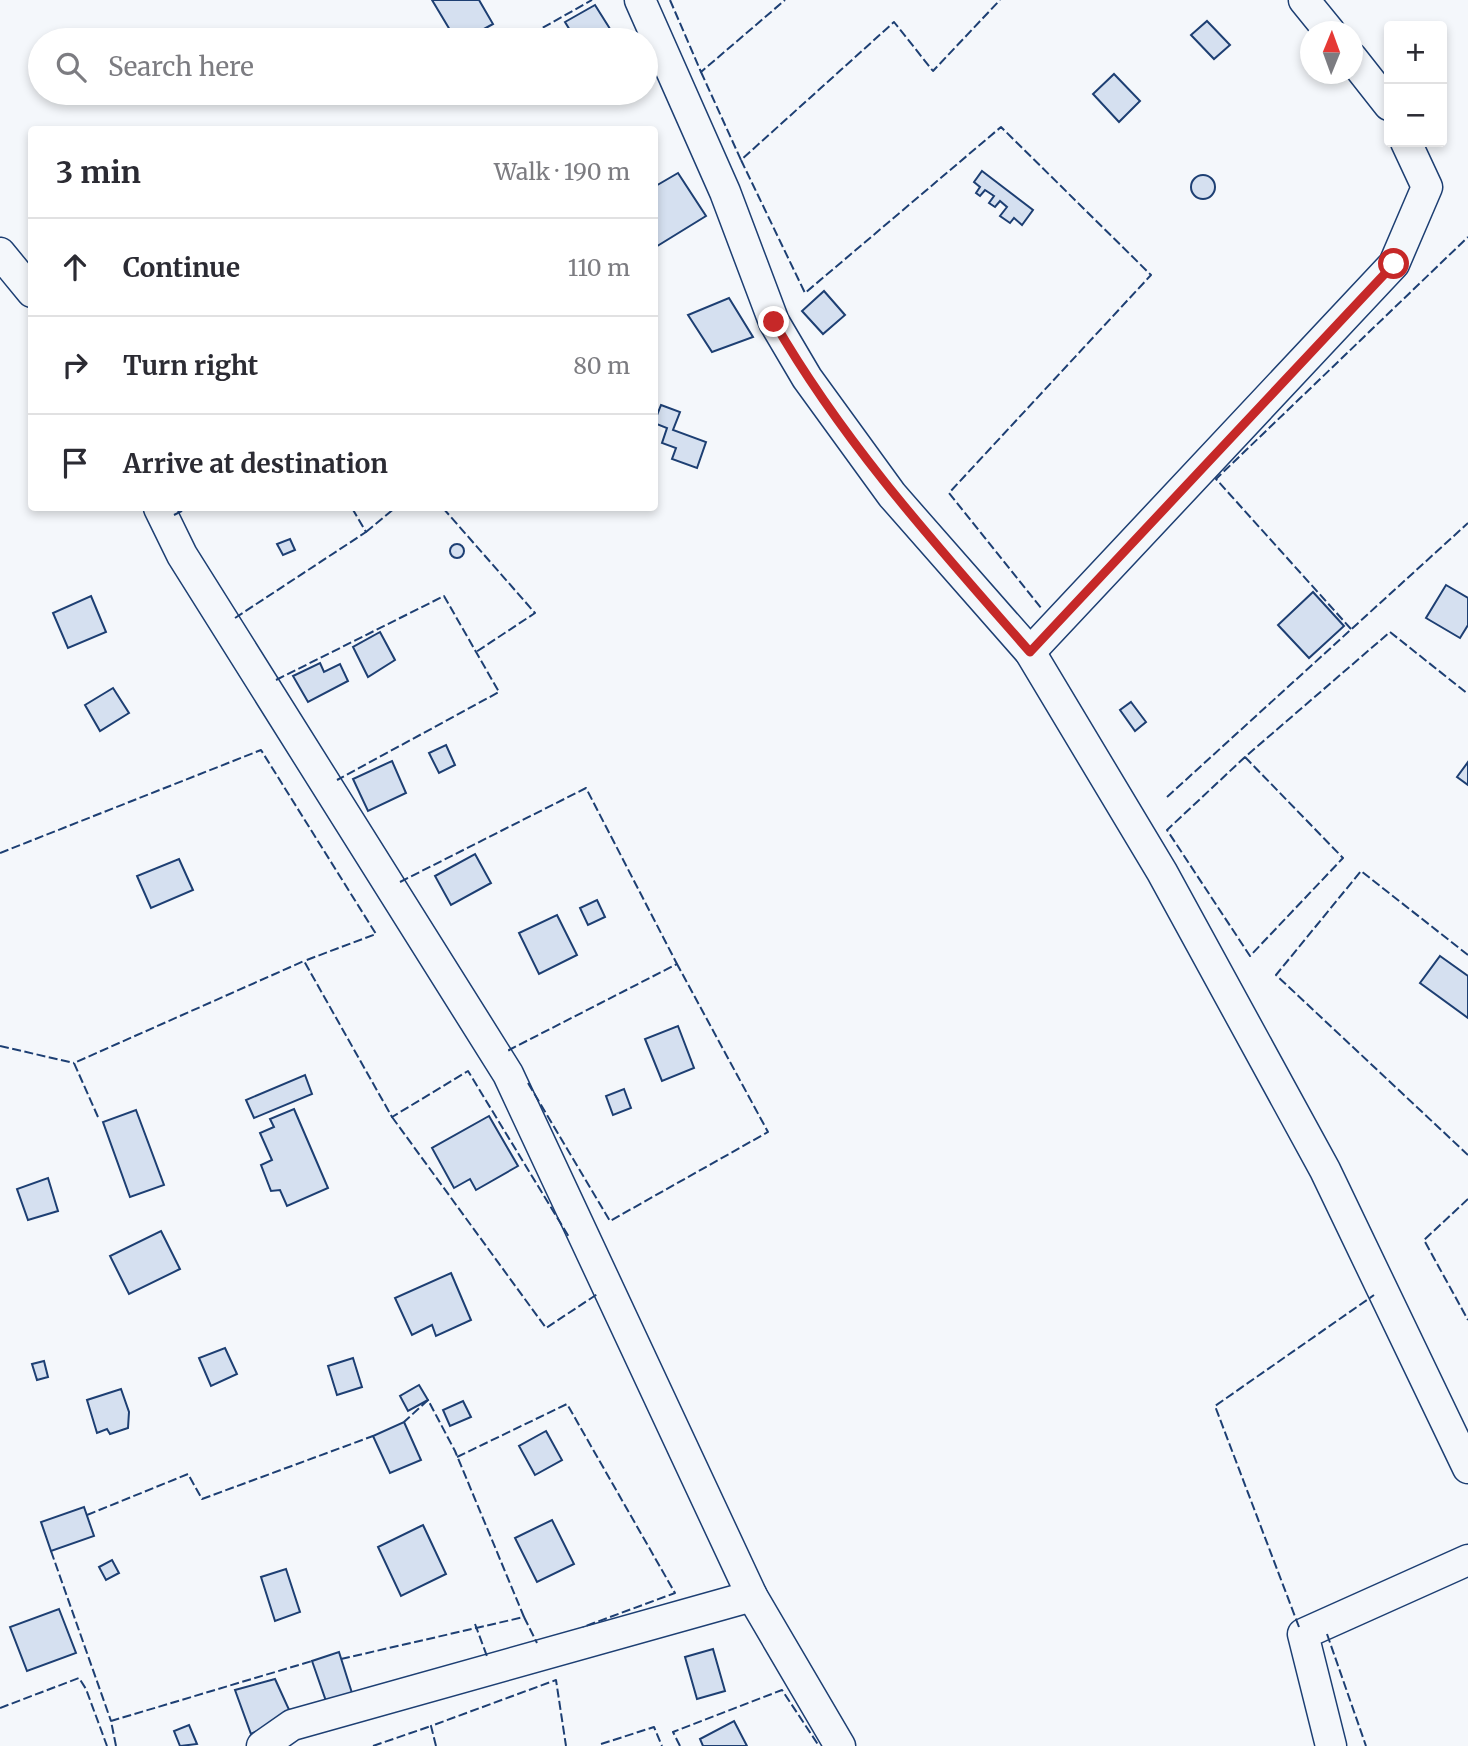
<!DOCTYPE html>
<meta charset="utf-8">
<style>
body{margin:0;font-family:Merriweather,serif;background:#f7f7f7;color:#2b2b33}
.controls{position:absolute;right:21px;top:21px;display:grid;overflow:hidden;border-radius:7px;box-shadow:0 4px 10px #0003}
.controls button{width:63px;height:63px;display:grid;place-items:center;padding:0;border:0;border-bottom:2px solid #e1e1e2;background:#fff;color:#2b2b33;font:35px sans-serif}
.compass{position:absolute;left:1300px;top:21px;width:63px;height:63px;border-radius:50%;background:#fff;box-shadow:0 4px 10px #0003;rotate:1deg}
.stop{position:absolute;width:21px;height:21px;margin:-16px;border:5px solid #c62828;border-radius:50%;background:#fff}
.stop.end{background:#c62828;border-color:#fff;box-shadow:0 2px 7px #0008}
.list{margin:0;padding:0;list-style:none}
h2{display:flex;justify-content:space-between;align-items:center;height:91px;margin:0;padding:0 28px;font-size:30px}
h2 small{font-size:23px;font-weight:400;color:#7c7c81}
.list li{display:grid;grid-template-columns:46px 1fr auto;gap:21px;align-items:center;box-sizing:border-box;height:98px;padding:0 28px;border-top:2px solid #e1e1e2}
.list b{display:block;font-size:26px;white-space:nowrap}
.list em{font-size:23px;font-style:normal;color:#7c7c81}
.icon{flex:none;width:38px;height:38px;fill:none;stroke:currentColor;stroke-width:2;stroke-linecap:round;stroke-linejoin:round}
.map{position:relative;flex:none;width:1468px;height:1746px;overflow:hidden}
.search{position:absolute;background:#fff;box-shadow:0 4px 10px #0003;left:28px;top:28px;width:630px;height:77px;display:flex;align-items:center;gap:18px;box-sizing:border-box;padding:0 24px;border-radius:38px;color:#7c7c81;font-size:26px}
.panel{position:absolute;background:#fff;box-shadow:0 4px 10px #0003;left:28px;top:126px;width:630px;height:385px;border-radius:7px}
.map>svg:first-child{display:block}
.building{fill:#d5e0f0;stroke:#1d3f73;stroke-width:2}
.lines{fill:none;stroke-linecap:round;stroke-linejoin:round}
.street-casing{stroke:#1d3f73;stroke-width:33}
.street{stroke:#f4f7fb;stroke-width:30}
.fence{stroke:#1d3f73;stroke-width:2;stroke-dasharray:9 3.5;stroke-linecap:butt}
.route{stroke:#c62828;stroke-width:9}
</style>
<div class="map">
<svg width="1468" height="1746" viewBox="0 0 1468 1746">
<rect width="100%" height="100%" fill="#f4f7fb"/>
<g class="building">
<polygon points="432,0 479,0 493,24 464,40 456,40"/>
<polygon points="595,5 617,40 576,40 565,22"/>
<polygon points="1207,21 1230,45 1214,59 1191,35"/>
<polygon points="1114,74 1140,101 1119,122 1093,94"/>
<polygon points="982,171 1033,210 1022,225 1014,218 1010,223 1000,216 1007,207 1000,201 995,207 989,203 994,196 985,190 980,196 976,193 980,187 974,182"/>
<polygon points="678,173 706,216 654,248 654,187"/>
<circle cx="1203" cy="187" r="12"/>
<polygon points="824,291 845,315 823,334 802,311"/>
<polygon points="729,298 753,337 712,352 688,315"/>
<polygon points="661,405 680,412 673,430 706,442 697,468 672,459 676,448 662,443 667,428 654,423"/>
<polygon points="290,539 295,550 283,555 277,544"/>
<circle cx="457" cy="551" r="7"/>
<polygon points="1446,585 1468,598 1468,625 1460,638 1426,618"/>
<polygon points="1313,592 1344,626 1309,658 1278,625"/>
<polygon points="91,596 106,632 68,648 53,613"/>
<polygon points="380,632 395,660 368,677 353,647"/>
<polygon points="320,663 324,672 340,664 348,681 308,702 293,676"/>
<polygon points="113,688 129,713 100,731 85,705"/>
<polygon points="1131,702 1146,722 1135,731 1120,710"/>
<polygon points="446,745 455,765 439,773 429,753"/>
<polygon points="392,761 406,793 368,811 353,779"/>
<polygon points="1468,762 1468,785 1457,777"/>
<polygon points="475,854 491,883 451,905 435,876"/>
<polygon points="179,859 193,890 151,908 137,876"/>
<polygon points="597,900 605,917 588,925 580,908"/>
<polygon points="557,915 577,955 539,974 519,933"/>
<polygon points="1440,956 1468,976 1468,1018 1420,983"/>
<polygon points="678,1026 694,1068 662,1081 645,1039"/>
<polygon points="305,1075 312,1094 254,1118 246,1100"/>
<polygon points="624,1089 631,1108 613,1115 606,1096"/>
<polygon points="294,1109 328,1188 287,1206 280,1190 271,1191 261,1165 272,1160 260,1133 274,1127 270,1119"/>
<polygon points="136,1110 164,1185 130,1197 103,1122"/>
<polygon points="489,1116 518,1166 476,1190 470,1179 454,1188 432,1148"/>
<polygon points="48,1178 58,1211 28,1220 17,1189"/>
<polygon points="161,1231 180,1269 129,1294 110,1256"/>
<polygon points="451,1273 471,1320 436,1336 432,1325 412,1335 395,1298"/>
<polygon points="225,1348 237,1374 211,1386 199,1358"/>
<polygon points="353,1358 362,1387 337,1395 328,1366"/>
<polygon points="44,1361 48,1377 37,1380 32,1364"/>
<polygon points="419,1385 428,1400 408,1411 400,1396"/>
<polygon points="121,1389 129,1412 128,1428 110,1434 107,1429 97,1433 87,1400"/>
<polygon points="463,1401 471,1417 450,1426 443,1410"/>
<polygon points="404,1422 421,1460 390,1473 373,1436"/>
<polygon points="546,1431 562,1460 535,1475 519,1446"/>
<polygon points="84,1507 94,1536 51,1551 41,1522"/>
<polygon points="552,1520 574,1564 537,1582 515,1538"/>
<polygon points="423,1525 446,1574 401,1596 378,1547"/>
<polygon points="112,1560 119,1573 106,1580 99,1567"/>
<polygon points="286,1569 300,1612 275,1621 261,1577"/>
<polygon points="59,1609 76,1653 27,1671 10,1627"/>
<polygon points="713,1649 725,1691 697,1699 685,1657"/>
<polygon points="339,1652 352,1693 326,1701 312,1661"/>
<polygon points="275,1679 291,1714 251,1734 235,1690"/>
<polygon points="734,1721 747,1746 703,1746 700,1739"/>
<polygon points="189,1725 197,1744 180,1746 174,1731"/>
</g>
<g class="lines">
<defs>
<g id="street">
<polyline points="640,0 725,192 774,322 807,378 892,495 1030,652 1162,872 1325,1170 1468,1468"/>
<polyline points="1304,0 1330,32"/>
<polyline points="1352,58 1389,105"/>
<polyline points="0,253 32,292"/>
<polyline points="159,508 182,555 508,1074 752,1596 840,1746"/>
<polyline points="1030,652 1394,264 1427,187 1406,142"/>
<polyline points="262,1746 292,1725 752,1596"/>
<polyline points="1331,1746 1303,1634 1468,1560"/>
</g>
</defs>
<use href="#street" class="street-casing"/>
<use href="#street" class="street"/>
<g class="fence">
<polyline points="670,0 701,72 785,0"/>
<polyline points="521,40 592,0"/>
<polyline points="701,72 741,160 894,22 933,71 1000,0"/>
<polyline points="741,160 805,293 1001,127 1151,275 949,493 1041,608"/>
<polyline points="443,508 535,613 476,652"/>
<polyline points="174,515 188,508"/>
<polyline points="366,532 395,508"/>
<polyline points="235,618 366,532 352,508"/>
<polyline points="1351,629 1216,479 1468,237"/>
<polyline points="276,680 444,596 499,692 337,780"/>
<polyline points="1245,757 1343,858 1250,956 1167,830 1245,757 1390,632 1468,694"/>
<polyline points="1167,797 1468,523"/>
<polyline points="0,853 261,750 376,934 304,961"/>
<polyline points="400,882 586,788 677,964 509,1050 510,1052"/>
<polyline points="1468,955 1361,871 1276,975 1468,1155"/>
<polyline points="0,1046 74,1063"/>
<polyline points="528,1083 610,1221 768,1132 677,964"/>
<polyline points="98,1117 74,1063 304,961 392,1117 468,1071 569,1237"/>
<polyline points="392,1117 546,1328 599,1293"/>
<polyline points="1468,1199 1424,1240 1468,1320"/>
<polyline points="457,1457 567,1404 675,1593 583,1627"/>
<polyline points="87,1515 188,1474 202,1499 373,1436"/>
<polyline points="51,1551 111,1721"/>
<polyline points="524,1617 537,1643"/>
<polyline points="475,1624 488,1659"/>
<polyline points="1299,1627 1215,1406 1374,1295"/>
<polyline points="1327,1634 1366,1746"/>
<polyline points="341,1659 524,1617 455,1451 428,1400 404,1422"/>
<polyline points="0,1708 79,1678 86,1689 107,1746"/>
<polyline points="601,1744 654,1727 662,1746"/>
<polyline points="116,1746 111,1721 312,1661"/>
<polyline points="373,1746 431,1726"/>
<polyline points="436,1746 431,1726 556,1680 566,1746"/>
<polyline points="680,1746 673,1732 782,1690 819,1746"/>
</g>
</g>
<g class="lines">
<path class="route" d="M774 322C845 445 937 546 1030 652L1394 264"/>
</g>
</svg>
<div class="controls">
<button>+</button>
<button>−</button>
</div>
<svg class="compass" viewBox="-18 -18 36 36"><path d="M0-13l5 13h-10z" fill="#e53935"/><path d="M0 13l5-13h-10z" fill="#7c7c81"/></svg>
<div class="stop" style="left:1394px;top:264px"></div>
<div class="stop end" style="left:774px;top:322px"></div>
<div class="search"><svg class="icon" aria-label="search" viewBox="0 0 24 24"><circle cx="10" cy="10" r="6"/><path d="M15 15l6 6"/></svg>Search here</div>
<section class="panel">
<h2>3 min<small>Walk · 190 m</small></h2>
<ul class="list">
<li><svg class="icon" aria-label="ahead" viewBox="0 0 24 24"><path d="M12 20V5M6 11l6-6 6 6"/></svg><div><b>Continue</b></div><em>110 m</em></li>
<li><svg class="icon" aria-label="right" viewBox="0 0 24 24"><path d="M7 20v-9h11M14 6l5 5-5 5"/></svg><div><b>Turn right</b></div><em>80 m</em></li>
<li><svg class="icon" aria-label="arrive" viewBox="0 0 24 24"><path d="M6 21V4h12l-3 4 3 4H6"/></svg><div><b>Arrive at destination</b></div></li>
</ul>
</section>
</div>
